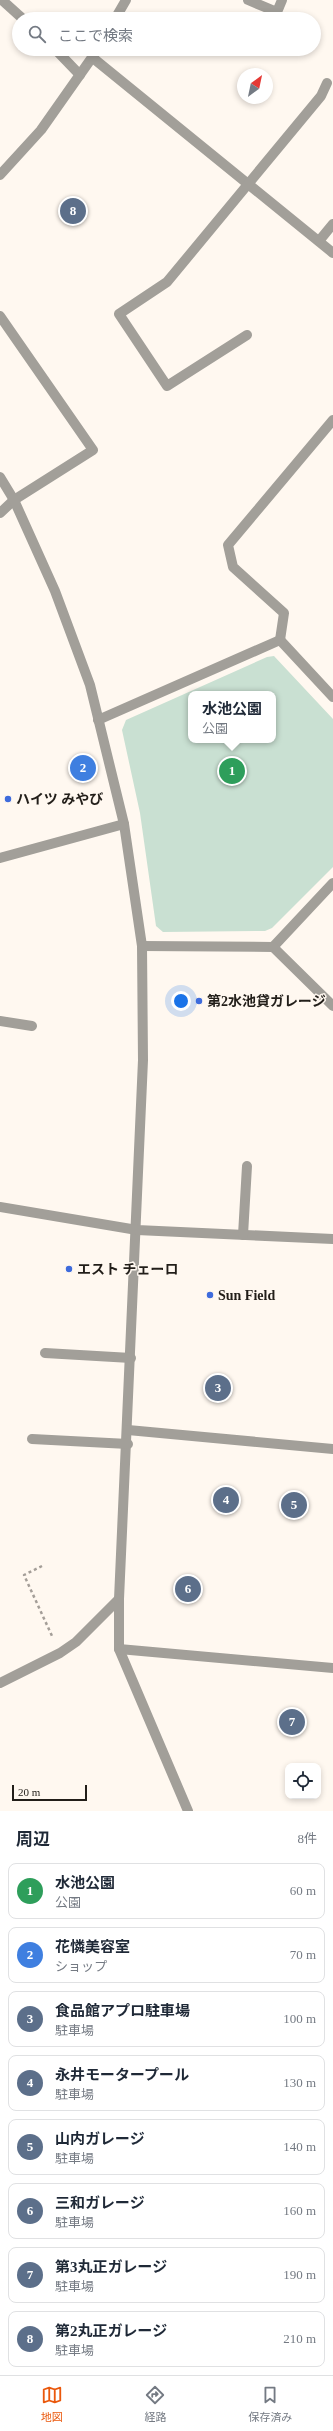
<!DOCTYPE html>
<html lang="ja">
<meta charset="utf-8">
<style>
body{margin:0;font-family:"Times New Roman","Noto Sans JP",serif;background:#f2f2f3;color:#1f2937}
.controls{position:absolute;right:12px;bottom:12px;display:grid;overflow:hidden;border-radius:8px;box-shadow:0 2px 6px #0003}
.controls button{width:36px;height:36px;display:grid;place-items:center;padding:0;border:0;border-bottom:1px solid #e0e1e3;background:#fff;color:#1f2937;font:20px sans-serif}
.compass{position:absolute;left:237px;top:68px;width:36px;height:36px;border-radius:50%;background:#fff;box-shadow:0 2px 6px #0003;rotate:33deg}
.scale{position:absolute;left:12px;bottom:10px;width:75px;box-sizing:border-box;padding-left:4px;border:2px solid #221e19;border-top:0;font-size:11px;line-height:14px;white-space:nowrap;color:#221e19;-webkit-text-stroke:3px #fff8f0;paint-order:stroke}
.you{position:absolute;left:181px;top:1001px;width:14px;height:14px;margin:-10px;border:3px solid #fff;border-radius:50%;background:#1a73e8;box-shadow:0 0 0 6px #1a73e833}
.badge{display:grid;place-items:center;width:26px;height:26px;border-radius:50%;background:#ea580c;color:#fff;font-size:13px;font-weight:700}
.pin{position:absolute;translate:-50% -50%;border:2px solid #fff;box-shadow:0 1px 4px #0006}
.popup{position:absolute;left:188px;top:691px;width:88px;height:52px;box-sizing:border-box;display:grid;place-content:center;border-radius:8px;background:#fff;filter:drop-shadow(0 1px 3px #0005);font-size:13px;white-space:nowrap;color:#747a83}
.popup b{font-size:15px;color:#1f2937}
.popup::after{content:'';position:absolute;left:50%;top:100%;margin-left:-8px;border:8px solid transparent;border-top-color:#fff}
.list{margin:0;padding:0;list-style:none}
h2{display:flex;justify-content:space-between;align-items:center;height:52px;margin:0;padding:0 16px;font-size:17px}
h2 small{font-size:13px;font-weight:400;color:#747a83}
.list li{display:grid;grid-template-columns:26px 1fr auto;gap:12px;align-items:center;box-sizing:border-box;height:56px;margin:0 8px 8px;padding:0 8px;border:1px solid #e0e1e3;border-radius:8px}
.list b{display:block;font-size:15px;white-space:nowrap}
.list p{margin:0;font-size:13px;white-space:nowrap;color:#747a83}
.list em{font-size:13px;font-style:normal;color:#747a83}
.icon{flex:none;width:22px;height:22px;fill:none;stroke:currentColor;stroke-width:2;stroke-linecap:round;stroke-linejoin:round}
.map{position:relative;flex:none;width:333px;height:1811px;overflow:hidden}
.search{position:absolute;background:#fff;box-shadow:0 2px 6px #0003;left:12px;right:12px;top:12px;height:44px;display:flex;align-items:center;gap:10px;box-sizing:border-box;padding:0 14px;border-radius:22px;color:#747a83;font-size:15px}
.sheet{height:564px;background:#fff}
nav{display:flex;justify-content:space-around;align-items:center;box-sizing:border-box;height:56px;border-top:1px solid #e0e1e3;background:#fff;font-size:11px;color:#747a83}
nav a{display:grid;justify-items:center;gap:2px}
nav .on{color:#ea580c}
.map>svg:first-child{display:block}
.green{fill:#c9e0d2;fill-rule:evenodd}
.lines{fill:none;stroke-linecap:round;stroke-linejoin:round}
.path{stroke:#a49e98;stroke-width:2.5;stroke-dasharray:3 3;stroke-linecap:butt}
.minor{stroke:#a29f99;stroke-width:10}
.poi-dot{fill:#3e6bdc;stroke:#fff8f0;stroke-width:1.5}
.labels{text-anchor:middle;dominant-baseline:central;stroke-width:3;stroke-linejoin:round;paint-order:stroke}
.poi-label{font-size:14px;font-weight:bold;fill:#221e19;stroke:#fff8f0;text-anchor:start}
</style>
<div class="map">
<svg width="333" height="1811" viewBox="0 0 333 1811">
<rect width="100%" height="100%" fill="#fff8f0"/>
<path class="green" d="M274 656 333 719V867L272 928 265 931 163 932 156 926 140 813 122 730 126 720 267 657ZM191 694H273V740H191Z"/>
<g class="lines">
<polyline class="path" points="42,1566 24,1575 52,1636"/>
<g class="minor">
<polyline points="2,0 23,19"/>
<polyline points="248,0 277,12 282,0"/>
<polyline points="115,19 126,0"/>
<polyline points="55,49 80,75"/>
<polyline points="93,58 333,253"/>
<polyline points="0,175 41,130 98,49"/>
<polyline points="319,241 333,224"/>
<polyline points="0,316 93,450 14,500 0,513"/>
<polyline points="247,335 167,386 119,314 167,282 321,96 327,83"/>
<polyline points="0,477 14,500 55,591 90,685 124,824 142,946 143,1060 119,1599 119,1649 188,1811"/>
<polyline points="280,640 284,613 233,567 228,545 333,420"/>
<polyline points="98,720 280,640 333,697"/>
<polyline points="0,858 124,824"/>
<polyline points="142,946 273,947 333,883"/>
<polyline points="273,947 333,1006"/>
<polyline points="0,1021 32,1026"/>
<polyline points="0,1207 137,1230 333,1239"/>
<polyline points="243,1235 247,1166"/>
<polyline points="45,1353 131,1358"/>
<polyline points="128,1430 333,1449"/>
<polyline points="32,1439 128,1444"/>
<polyline points="119,1649 333,1668"/>
<polyline points="0,1683 60,1653 76,1642 119,1599"/>
</g>
</g>
<g class="poi-dot">
<circle cx="8" cy="799" r="4"/>
<circle cx="199" cy="1001" r="4"/>
<circle cx="69" cy="1269" r="4"/>
<circle cx="210" cy="1295" r="4"/>
</g>
<g class="labels">
<g class="poi-label">
<text x="16" y="799">ハイツ みやび</text>
<text x="207" y="1001">第2水池貸ガレージ</text>
<text x="77" y="1269">エスト チェーロ</text>
<text x="218" y="1295">Sun Field</text>
</g>
</g>
</svg>
<div class="controls">
<button><svg class="icon" aria-label="locate" viewBox="0 0 24 24"><circle cx="12" cy="12" r="6"/><path d="M12 2v4M12 18v4M2 12h4M18 12h4"/></svg></button>
</div>
<svg class="compass" viewBox="-18 -18 36 36"><path d="M0-13l5 13h-10z" fill="#e53935"/><path d="M0 13l5-13h-10z" fill="#747a83"/></svg>
<div class="scale">20 m</div>
<div class="you"></div>
<div class="pin badge" style="left:232px;top:771px;background:#2e9e5b">1</div>
<div class="popup"><b>水池公園</b>公園</div>
<div class="pin badge" style="left:83px;top:768px;background:#3f7fe0">2</div>
<div class="pin badge" style="left:218px;top:1388px;background:#5c6f8a">3</div>
<div class="pin badge" style="left:226px;top:1500px;background:#5c6f8a">4</div>
<div class="pin badge" style="left:294px;top:1505px;background:#5c6f8a">5</div>
<div class="pin badge" style="left:188px;top:1589px;background:#5c6f8a">6</div>
<div class="pin badge" style="left:292px;top:1722px;background:#5c6f8a">7</div>
<div class="pin badge" style="left:73px;top:211px;background:#5c6f8a">8</div>
<div class="search"><svg class="icon" aria-label="search" viewBox="0 0 24 24"><circle cx="10" cy="10" r="6"/><path d="M15 15l6 6"/></svg>ここで検索</div>
</div>
<section class="sheet">
<h2>周辺<small>8件</small></h2>
<ul class="list">
<li><span class="badge" style="background:#2e9e5b">1</span><div><b>水池公園</b><p>公園</p></div><em>60 m</em></li>
<li><span class="badge" style="background:#3f7fe0">2</span><div><b>花憐美容室</b><p>ショップ</p></div><em>70 m</em></li>
<li><span class="badge" style="background:#5c6f8a">3</span><div><b>食品館アプロ駐車場</b><p>駐車場</p></div><em>100 m</em></li>
<li><span class="badge" style="background:#5c6f8a">4</span><div><b>永井モータープール</b><p>駐車場</p></div><em>130 m</em></li>
<li><span class="badge" style="background:#5c6f8a">5</span><div><b>山内ガレージ</b><p>駐車場</p></div><em>140 m</em></li>
<li><span class="badge" style="background:#5c6f8a">6</span><div><b>三和ガレージ</b><p>駐車場</p></div><em>160 m</em></li>
<li><span class="badge" style="background:#5c6f8a">7</span><div><b>第3丸正ガレージ</b><p>駐車場</p></div><em>190 m</em></li>
<li><span class="badge" style="background:#5c6f8a">8</span><div><b>第2丸正ガレージ</b><p>駐車場</p></div><em>210 m</em></li>
</ul>
</section>
<nav>
<a class="on"><svg class="icon" aria-label="map" viewBox="0 0 24 24"><path d="M3 6l6-2 6 2 6-2v14l-6 2-6-2-6 2zM9 4v14M15 6v14"/></svg>地図</a>
<a><svg class="icon" aria-label="directions" viewBox="0 0 24 24"><path d="M12 3l9 9-9 9-9-9zM9 14v-3h6M13 9l2 2-2 2"/></svg>経路</a>
<a><svg class="icon" aria-label="saved" viewBox="0 0 24 24"><path d="M7 4h10v16l-5-4-5 4z"/></svg>保存済み</a>
</nav>
